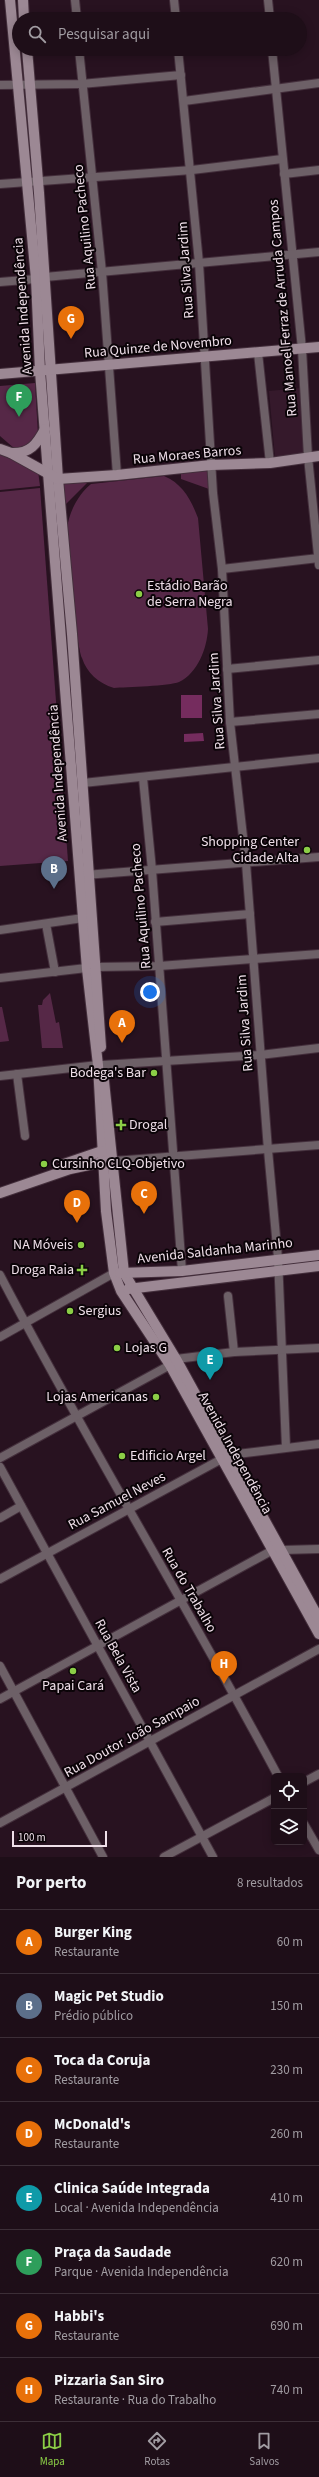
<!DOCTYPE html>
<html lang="pt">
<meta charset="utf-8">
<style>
body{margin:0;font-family:"Source Sans 3",sans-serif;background:#2b1c25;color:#f1f3f6}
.controls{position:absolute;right:12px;bottom:12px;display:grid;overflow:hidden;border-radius:6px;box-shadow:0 2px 10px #0003}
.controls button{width:36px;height:36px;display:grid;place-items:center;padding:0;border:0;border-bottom:1px solid #3c2e37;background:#1e0e18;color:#f1f3f6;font:20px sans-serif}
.scale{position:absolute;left:12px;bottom:10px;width:95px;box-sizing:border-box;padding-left:4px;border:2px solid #efdfe9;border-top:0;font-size:11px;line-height:14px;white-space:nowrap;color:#efdfe9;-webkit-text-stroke:3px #0b0408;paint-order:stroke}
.you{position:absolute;left:150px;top:992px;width:14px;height:14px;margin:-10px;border:3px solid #fff;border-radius:50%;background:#1a73e8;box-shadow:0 0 0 6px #1a73e833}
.badge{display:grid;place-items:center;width:26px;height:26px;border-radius:50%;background:#8bce46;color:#fff;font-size:13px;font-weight:700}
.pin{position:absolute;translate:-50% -33px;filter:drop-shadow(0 1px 2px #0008)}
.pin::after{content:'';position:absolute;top:21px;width:14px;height:12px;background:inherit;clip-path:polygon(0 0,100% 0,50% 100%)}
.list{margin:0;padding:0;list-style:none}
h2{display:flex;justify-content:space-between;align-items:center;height:52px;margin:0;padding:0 16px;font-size:17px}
h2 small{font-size:13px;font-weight:400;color:#a19ca2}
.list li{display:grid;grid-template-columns:26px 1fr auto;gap:12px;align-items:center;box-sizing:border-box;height:64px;padding:0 16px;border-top:1px solid #3c2e37}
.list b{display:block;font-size:15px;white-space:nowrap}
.list p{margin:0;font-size:13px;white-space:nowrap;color:#a19ca2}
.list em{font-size:13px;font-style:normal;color:#a19ca2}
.icon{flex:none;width:22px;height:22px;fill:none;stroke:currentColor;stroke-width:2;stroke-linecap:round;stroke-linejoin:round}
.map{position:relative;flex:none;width:319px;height:1857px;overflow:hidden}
.search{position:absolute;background:#1e0e18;box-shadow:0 2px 10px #0003;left:12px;right:12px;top:12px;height:44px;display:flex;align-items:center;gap:10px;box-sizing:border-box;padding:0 14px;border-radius:22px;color:#a19ca2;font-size:15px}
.sheet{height:564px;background:#1e0e18}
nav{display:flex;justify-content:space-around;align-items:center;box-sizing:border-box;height:56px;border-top:1px solid #3c2e37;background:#1e0e18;font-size:11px;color:#a19ca2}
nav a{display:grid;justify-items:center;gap:2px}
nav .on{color:#8bce46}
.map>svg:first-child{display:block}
.built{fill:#35192b}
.green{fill:#562847}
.water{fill:#752c5e}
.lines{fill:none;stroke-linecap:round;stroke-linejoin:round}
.minor-casing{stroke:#442f3c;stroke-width:10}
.secondary-casing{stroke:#442f3c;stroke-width:12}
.minor{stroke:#6d6067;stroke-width:8}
.secondary{stroke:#9c8894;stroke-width:10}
.poi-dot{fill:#8bce46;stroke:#0b0408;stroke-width:1.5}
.labels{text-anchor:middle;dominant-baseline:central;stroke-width:4;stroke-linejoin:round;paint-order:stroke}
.street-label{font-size:14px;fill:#efdfe9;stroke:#0b0408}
.poi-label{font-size:14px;fill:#efdfe9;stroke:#0b0408;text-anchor:start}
</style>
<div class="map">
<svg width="319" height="1857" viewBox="0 0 319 1857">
<rect width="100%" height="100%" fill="#281220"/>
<polygon class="built" points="301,388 304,454 275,457 269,391"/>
<g class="green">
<polygon points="35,383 38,434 25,447 15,449 0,436 0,386"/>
<polygon points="0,453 38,471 40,486 0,490"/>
<polygon points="207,469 209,489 181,479 181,471"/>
<path d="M164 476C183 484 191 500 198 518L208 629C207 648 198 673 179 682 170 686 126 687 114 688 98 683 87 673 82 658 76 643 65 538 68 523 71 508 80 493 91 484Z"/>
<polygon points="91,479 64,506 63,481"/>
<polygon points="40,488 68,861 0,866 0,492"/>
<polygon points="50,993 56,1023 59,1022 63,1048 42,1048 38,1005 42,1005 43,1000"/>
<polygon points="0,1007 2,1007 9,1041 0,1042"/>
</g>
<g class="water">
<rect x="181" y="695" width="21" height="23"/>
<polygon points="203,733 204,741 184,742 184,734"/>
</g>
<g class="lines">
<defs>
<g id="minor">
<polyline points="75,0 77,19"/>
<polyline points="174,0 176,19"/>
<polyline points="268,0 270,19"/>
<polyline points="79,49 102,272 117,475"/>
<polyline points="178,49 199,263 213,493 222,569 230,722 246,863 268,1150 278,1258 286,1447"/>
<polyline points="272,49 302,349 308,457 319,565"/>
<polyline points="0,85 81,84 181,75"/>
<polyline points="184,101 319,83"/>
<polyline points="284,174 319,170"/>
<polyline points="0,184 192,170 282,159"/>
<polyline points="45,277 319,252"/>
<polyline points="0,282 36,279"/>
<polyline points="258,353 270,463"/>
<polyline points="222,569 319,558"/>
<polyline points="227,669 319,660"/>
<polyline points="230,722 319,714"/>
<polyline points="143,778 152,870 182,1271"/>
<polyline points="83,783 319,758"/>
<polyline points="85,875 319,857"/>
<polyline points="155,922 250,914"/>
<polyline points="46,924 55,972"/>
<polyline points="0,930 83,918"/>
<polyline points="0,978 95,967 159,966 319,954"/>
<polyline points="102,1065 260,1055 319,1048"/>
<polyline points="17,1074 25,1136"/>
<polyline points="0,1076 98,1065"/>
<polyline points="114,1161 319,1145"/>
<path d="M0 1275C88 1444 188 1607 278 1776"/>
<polyline points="228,1296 234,1352"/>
<polyline points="0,1337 114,1273"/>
<polyline points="176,1359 234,1352 319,1348"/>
<polyline points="0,1458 170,1365"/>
<polyline points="0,1467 213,1857"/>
<polyline points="0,1518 21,1506"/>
<polyline points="282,1550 319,1549"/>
<polyline points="0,1579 229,1455 319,1444"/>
<polyline points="0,1666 103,1857"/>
<polyline points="0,1699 273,1550"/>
<polyline points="304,1782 319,1774"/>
<polyline points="0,1823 319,1649"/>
<polyline points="304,1824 319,1850"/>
<polyline points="164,1857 274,1798"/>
</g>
<g id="secondary">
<polyline points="10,0 36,279 40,371 87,969 98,1065 106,1211 114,1273 121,1291 170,1365 319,1634"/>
<polyline points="23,0 24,19"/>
<polyline points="27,49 39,193 58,479 72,634 101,1047"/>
<polyline points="0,374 319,347"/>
<polyline points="0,449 11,453 58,479 117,475 211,465 270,463 319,456"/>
<path d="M11 453C30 454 37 444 45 429"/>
<polyline points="104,1081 124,1273 176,1359 319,1619"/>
<polyline points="64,1164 102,1151"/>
<polyline points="0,1193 70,1169 108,1161"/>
<polyline points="120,1273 182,1271 319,1255"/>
<polyline points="128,1289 319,1266"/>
</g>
</defs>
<use href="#minor" class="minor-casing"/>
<use href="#secondary" class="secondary-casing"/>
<use href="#minor" class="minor"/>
<use href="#secondary" class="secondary"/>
</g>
<g class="poi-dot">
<circle cx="139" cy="594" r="4"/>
<circle cx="307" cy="850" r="4"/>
<circle cx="154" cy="1073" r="4"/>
<path d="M119 1119h4v4h4v4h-4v4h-4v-4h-4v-4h4z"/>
<circle cx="44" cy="1164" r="4"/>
<circle cx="81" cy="1245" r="4"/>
<path d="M80 1264h4v4h4v4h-4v4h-4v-4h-4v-4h4z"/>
<circle cx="70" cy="1311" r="4"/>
<circle cx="117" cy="1348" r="4"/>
<circle cx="156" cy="1397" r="4"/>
<circle cx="122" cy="1456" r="4"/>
<circle cx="73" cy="1671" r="4"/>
</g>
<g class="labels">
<g class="street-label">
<text transform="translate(85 227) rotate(-96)">Rua Aquilino Pacheco</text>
<text transform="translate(186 270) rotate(-94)">Rua Silva Jardim</text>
<text transform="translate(23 306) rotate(-94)">Avenida Independência</text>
<text transform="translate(283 308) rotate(-95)">Rua Manoel Ferraz de Arruda Campos</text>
<text transform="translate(158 347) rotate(-5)">Rua Quinze de Novembro</text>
<text transform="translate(187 455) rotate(-5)">Rua Moraes Barros</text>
<text transform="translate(217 701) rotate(-94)">Rua Silva Jardim</text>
<text transform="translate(58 773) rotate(-94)">Avenida Independência</text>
<text transform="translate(141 906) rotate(-95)">Rua Aquilino Pacheco</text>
<text transform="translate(245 1023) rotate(-94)">Rua Silva Jardim</text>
<text transform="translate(215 1251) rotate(-6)">Avenida Saldanha Marinho</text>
<text transform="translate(235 1453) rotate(61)">Avenida Independência</text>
<text transform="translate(117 1501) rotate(-28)">Rua Samuel Neves</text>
<text transform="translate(189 1590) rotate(60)">Rua do Trabalho</text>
<text transform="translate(118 1656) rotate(61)">Rua Bela Vista</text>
<text transform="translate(132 1737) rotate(-29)">Rua Doutor João Sampaio</text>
</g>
<g class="poi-label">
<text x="147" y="586">Estádio Barão<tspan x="147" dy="16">de Serra Negra</tspan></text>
<text x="299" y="842" text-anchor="end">Shopping Center<tspan x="299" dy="16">Cidade Alta</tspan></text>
<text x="146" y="1073" text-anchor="end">Bodega's Bar</text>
<text x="129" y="1125">Drogal</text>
<text x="52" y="1164">Cursinho CLQ-Objetivo</text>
<text x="73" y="1245" text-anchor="end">NA Móveis</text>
<text x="74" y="1270" text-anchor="end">Droga Raia</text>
<text x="78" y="1311">Sergius</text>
<text x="125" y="1348">Lojas G</text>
<text x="148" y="1397" text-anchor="end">Lojas Americanas</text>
<text x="130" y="1456">Edificio Argel</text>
<text x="73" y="1686" text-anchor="middle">Papai Cará</text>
</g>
</g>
</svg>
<div class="controls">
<button><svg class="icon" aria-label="locate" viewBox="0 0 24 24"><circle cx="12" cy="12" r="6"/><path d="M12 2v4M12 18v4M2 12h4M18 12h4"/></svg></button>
<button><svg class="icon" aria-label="layers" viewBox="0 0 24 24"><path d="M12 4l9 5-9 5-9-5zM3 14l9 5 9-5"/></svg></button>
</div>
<div class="scale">100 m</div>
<div class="you"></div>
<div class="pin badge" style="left:122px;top:1043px;background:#e8710a">A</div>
<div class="pin badge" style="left:54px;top:889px;background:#5c6f8a">B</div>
<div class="pin badge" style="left:144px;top:1214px;background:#e8710a">C</div>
<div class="pin badge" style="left:77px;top:1223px;background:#e8710a">D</div>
<div class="pin badge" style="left:210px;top:1380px;background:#0f9aa8">E</div>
<div class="pin badge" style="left:19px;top:417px;background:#2e9e5b">F</div>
<div class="pin badge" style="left:71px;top:339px;background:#e8710a">G</div>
<div class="pin badge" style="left:224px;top:1684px;background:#e8710a">H</div>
<div class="search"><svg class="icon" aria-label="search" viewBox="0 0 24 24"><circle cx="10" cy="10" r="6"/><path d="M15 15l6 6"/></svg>Pesquisar aqui</div>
</div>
<section class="sheet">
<h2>Por perto<small>8 resultados</small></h2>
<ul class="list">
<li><span class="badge" style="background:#e8710a">A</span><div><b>Burger King</b><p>Restaurante</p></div><em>60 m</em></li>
<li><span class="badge" style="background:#5c6f8a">B</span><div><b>Magic Pet Studio</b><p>Prédio público</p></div><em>150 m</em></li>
<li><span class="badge" style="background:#e8710a">C</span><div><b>Toca da Coruja</b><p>Restaurante</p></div><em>230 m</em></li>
<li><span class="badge" style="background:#e8710a">D</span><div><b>McDonald's</b><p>Restaurante</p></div><em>260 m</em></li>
<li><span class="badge" style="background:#0f9aa8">E</span><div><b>Clinica Saúde Integrada</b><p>Local · Avenida Independência</p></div><em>410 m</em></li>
<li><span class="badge" style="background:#2e9e5b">F</span><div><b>Praça da Saudade</b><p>Parque · Avenida Independência</p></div><em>620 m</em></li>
<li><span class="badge" style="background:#e8710a">G</span><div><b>Habbi's</b><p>Restaurante</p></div><em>690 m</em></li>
<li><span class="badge" style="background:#e8710a">H</span><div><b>Pizzaria San Siro</b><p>Restaurante · Rua do Trabalho</p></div><em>740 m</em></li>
</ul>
</section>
<nav>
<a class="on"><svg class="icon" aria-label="map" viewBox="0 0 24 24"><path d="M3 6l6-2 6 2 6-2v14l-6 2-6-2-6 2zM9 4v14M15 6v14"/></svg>Mapa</a>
<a><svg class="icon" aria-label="directions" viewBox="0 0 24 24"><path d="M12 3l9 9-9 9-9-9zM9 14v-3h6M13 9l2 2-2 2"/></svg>Rotas</a>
<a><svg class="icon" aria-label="saved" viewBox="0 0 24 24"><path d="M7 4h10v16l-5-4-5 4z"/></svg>Salvos</a>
</nav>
